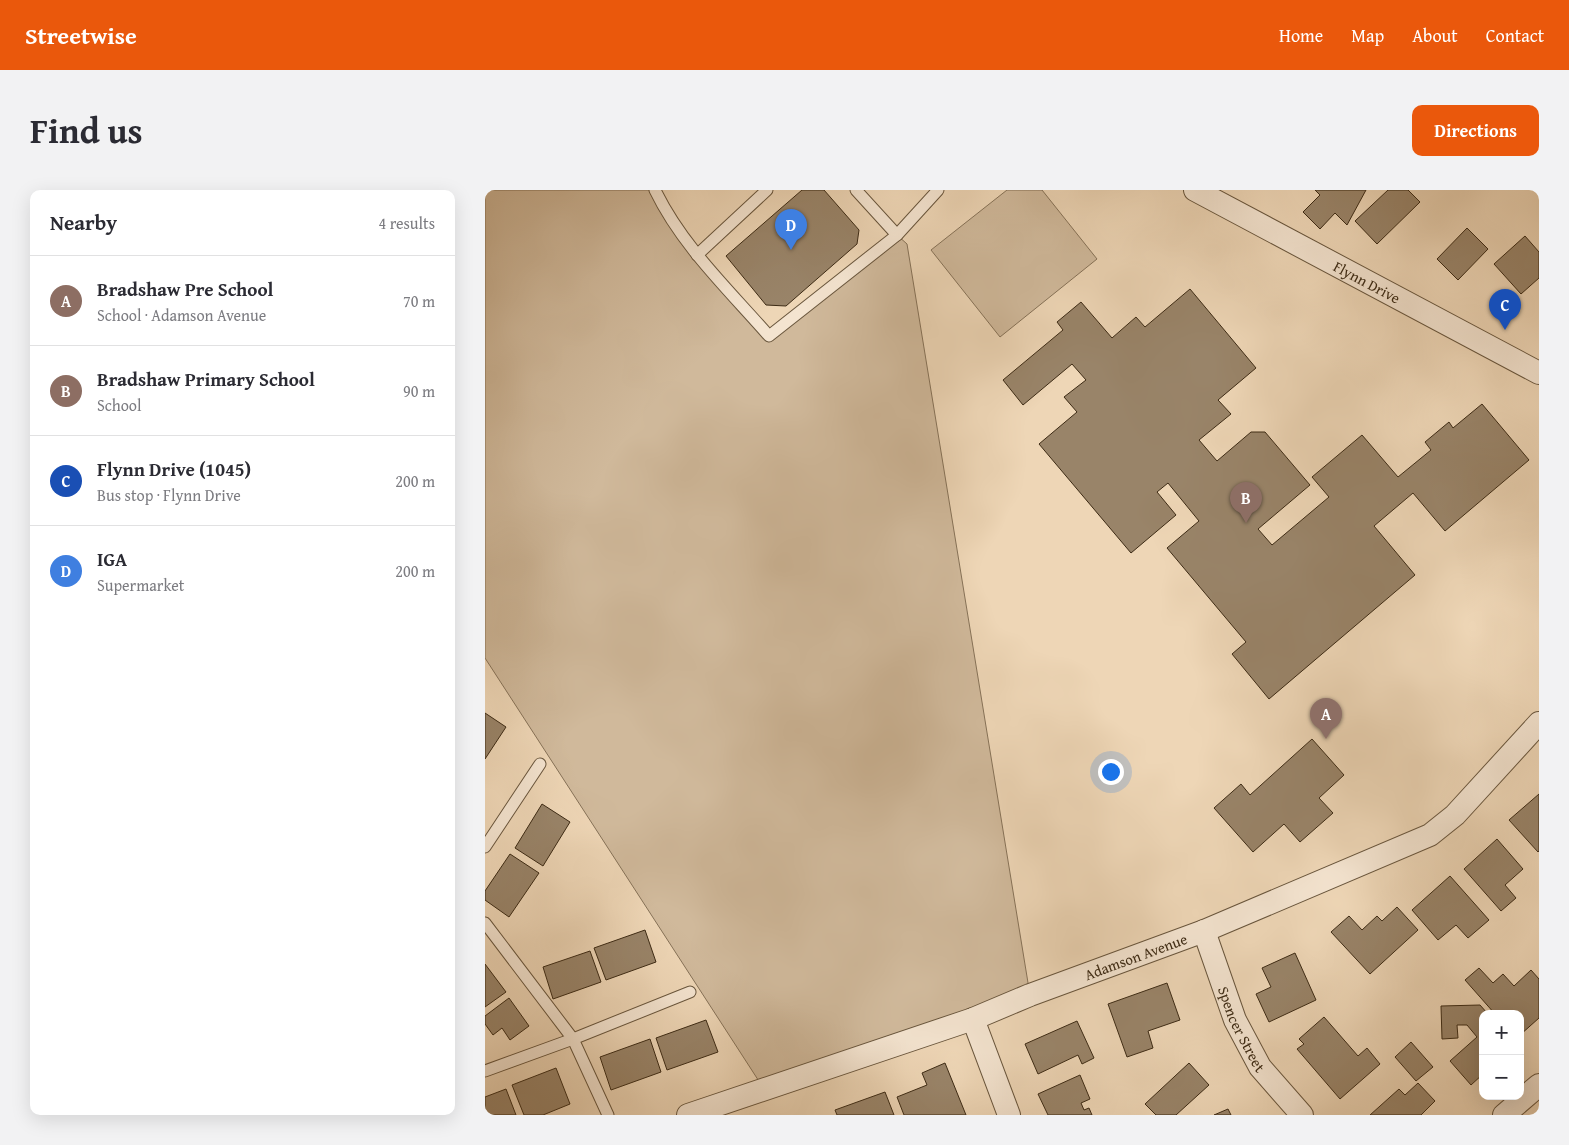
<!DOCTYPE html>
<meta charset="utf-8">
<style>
body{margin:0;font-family:"Gentium Book Plus",serif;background:#f2f2f3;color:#2b2b33}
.controls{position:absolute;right:15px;bottom:15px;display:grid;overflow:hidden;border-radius:10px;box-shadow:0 5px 20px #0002}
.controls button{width:45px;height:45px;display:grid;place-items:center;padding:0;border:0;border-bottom:1px solid #e1e1e2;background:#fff;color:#2b2b33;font:25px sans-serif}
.you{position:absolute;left:625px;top:581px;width:18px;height:18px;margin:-12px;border:4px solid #fff;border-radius:50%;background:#1a73e8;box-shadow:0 0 0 8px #1a73e833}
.badge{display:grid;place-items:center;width:32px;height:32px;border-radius:50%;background:#ea580c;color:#fff;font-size:16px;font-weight:700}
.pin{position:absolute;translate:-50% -41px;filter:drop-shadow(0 1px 2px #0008)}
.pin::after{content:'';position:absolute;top:26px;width:18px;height:15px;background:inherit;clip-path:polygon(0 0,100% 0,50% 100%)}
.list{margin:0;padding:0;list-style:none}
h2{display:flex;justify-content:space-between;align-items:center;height:65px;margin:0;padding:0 20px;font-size:21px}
h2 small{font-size:16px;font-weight:400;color:#7c7c81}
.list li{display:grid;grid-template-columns:32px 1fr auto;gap:15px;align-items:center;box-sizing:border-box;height:90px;padding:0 20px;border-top:1px solid #e1e1e2}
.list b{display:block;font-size:19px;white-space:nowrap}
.list p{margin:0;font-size:16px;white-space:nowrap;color:#7c7c81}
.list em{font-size:16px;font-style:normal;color:#7c7c81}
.map{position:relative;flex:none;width:1054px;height:925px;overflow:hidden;border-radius:10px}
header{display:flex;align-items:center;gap:30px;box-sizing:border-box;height:70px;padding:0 25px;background:#ea580c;color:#fff}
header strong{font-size:24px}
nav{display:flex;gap:28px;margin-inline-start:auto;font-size:18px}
.intro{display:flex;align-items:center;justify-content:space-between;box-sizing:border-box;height:120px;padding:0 30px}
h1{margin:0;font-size:35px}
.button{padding:12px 22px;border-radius:10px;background:#ea580c;color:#fff;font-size:18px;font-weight:700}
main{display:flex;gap:30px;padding:0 30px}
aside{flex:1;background:#fff;border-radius:10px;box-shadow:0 5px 20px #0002}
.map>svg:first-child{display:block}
.green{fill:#d0b99b;stroke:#867258}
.building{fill:#998469;stroke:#3d2b15}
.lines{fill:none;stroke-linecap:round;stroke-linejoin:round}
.service-casing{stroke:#69563d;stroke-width:13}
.minor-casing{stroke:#69563d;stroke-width:24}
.service{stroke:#f4e4d0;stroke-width:11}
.minor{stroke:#f4e4d0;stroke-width:22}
.labels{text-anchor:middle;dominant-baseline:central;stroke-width:4.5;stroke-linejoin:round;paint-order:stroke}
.street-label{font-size:15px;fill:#3d2b15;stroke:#f4e4d0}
</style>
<header>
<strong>Streetwise</strong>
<nav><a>Home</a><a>Map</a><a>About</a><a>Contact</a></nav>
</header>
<div class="intro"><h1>Find us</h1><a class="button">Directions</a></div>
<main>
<aside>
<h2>Nearby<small>4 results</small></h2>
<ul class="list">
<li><span class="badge" style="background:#8d6e63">A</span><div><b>Bradshaw Pre School</b><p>School · Adamson Avenue</p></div><em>70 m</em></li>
<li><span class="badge" style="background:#8d6e63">B</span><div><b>Bradshaw Primary School</b><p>School</p></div><em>90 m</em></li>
<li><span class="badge" style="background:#1a4fb4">C</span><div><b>Flynn Drive (1045)</b><p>Bus stop · Flynn Drive</p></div><em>200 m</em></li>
<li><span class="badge" style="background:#3f7fe0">D</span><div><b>IGA</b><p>Supermarket</p></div><em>200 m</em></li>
</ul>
</aside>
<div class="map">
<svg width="1054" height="925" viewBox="0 0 1054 925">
<rect width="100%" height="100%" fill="#eed6b6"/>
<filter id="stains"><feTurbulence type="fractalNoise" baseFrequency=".004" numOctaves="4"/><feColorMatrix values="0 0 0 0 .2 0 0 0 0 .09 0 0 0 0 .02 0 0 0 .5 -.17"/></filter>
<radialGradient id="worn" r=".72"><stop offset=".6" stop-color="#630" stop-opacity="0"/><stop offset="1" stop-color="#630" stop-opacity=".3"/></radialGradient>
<g class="green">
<polygon points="0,0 170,0 180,21 284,146 412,45 422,54 545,805 279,899 0,468"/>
<polygon points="522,0 557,0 612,69 515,147 446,60"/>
</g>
<g class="building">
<polygon points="317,0 339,0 374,40 372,54 301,116 281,115 241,66"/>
<polygon points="830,0 881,0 862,35 850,23 835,39 818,22 835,5"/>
<polygon points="903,0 923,0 935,12 892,54 870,31"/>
<polygon points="982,38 1003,59 973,90 952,69"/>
<polygon points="1040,46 1054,62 1054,88 1036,104 1009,74"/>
<polygon points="705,99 771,178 733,210 746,224 714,250 732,271 766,242 780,242 825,295 773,339 787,355 844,307 827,287 877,245 913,287 946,260 940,252 964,232 968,238 997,214 1044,270 960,341 928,303 889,336 930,385 784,509 747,464 761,452 682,358 714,331 683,293 672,302 691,325 646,363 554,254 592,222 579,207 601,190 587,174 538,215 518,190 578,140 572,132 596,112 627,148 651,127 660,137"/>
<polygon points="0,523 21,537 0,569"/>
<polygon points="827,549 859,585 834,608 848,623 815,652 799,634 768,662 729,618 756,594 765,605"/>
<polygon points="1054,604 1054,661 1053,662 1024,630"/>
<polygon points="57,614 85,632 58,676 30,658"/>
<polygon points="1012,649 1038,679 1020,695 1031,708 1016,721 979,679"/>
<polygon points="25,664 54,683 24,727 0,710 0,701"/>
<polygon points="965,686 1004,730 983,748 971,735 953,750 927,720"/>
<polygon points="912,717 933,740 885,784 846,742 864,726 877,740 892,726 897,731"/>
<polygon points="160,740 171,772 121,790 109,758"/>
<polygon points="105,761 116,792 68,809 58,777"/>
<polygon points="810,763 831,810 784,832 771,804 786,797 777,778"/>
<polygon points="0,774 21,802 0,817"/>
<polygon points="994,778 1008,793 1018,784 1029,796 1046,780 1054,789 1054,828 1035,845 1035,824 1010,824 980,790"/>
<polygon points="682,793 695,830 663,841 668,858 642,867 623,814"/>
<polygon points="24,808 44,836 25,850 17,838 8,845 0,834 0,826"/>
<polygon points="995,815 1003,824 998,824 998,884 986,895 965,871 992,847 982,835 972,835 973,848 957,849 956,816"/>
<polygon points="839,827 873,866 882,858 895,874 855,909 812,859 819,854 814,849"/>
<polygon points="221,830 233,862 182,880 171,848"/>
<polygon points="592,831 609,868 597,874 593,865 553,884 540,854"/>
<polygon points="165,849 176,882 126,900 115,867"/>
<polygon points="926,852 948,877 931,891 910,867"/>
<polygon points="460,873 481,925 419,925 412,907 442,895 437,883"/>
<polygon points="704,873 724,895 691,925 671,925 660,914"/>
<polygon points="71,878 85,914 58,925 39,925 27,895"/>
<polygon points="595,885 605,909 596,913 599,920 604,918 607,925 563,925 553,904"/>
<polygon points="933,893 950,911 936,925 885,925 914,899 920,905"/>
<polygon points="21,899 31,925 0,925 0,907"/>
<polygon points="400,902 409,925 352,925 350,920"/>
<polygon points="743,919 746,925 729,925"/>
</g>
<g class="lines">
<defs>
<g id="service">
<path d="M170 0C197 56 244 100 284 146L412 45 453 0"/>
<polyline points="371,0 412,45"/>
<polyline points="212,65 282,0"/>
<polyline points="0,657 55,574"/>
<polyline points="0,733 88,849 123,925"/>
<polyline points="0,881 88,849 205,802"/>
</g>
<g id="minor">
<path id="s1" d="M710 0 1054 183"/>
<path id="s2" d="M719 741 750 830 775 877 817 925"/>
<polyline points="488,829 524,925"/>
<path id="s3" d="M203 925 488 829 545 805 719 741 945 645 970 625 1054 533"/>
<polyline points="1019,925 1054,895"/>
</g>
</defs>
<use href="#service" class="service-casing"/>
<use href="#minor" class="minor-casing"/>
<use href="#service" class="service"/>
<use href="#minor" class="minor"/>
</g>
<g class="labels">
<g class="street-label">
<text stroke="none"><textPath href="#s1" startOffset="195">Flynn Drive</textPath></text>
<text stroke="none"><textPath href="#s3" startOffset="475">Adamson Avenue</textPath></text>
<text stroke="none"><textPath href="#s2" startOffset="105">Spencer Street</textPath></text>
</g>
</g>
<rect width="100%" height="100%" filter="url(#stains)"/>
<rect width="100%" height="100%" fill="url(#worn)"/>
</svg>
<div class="controls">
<button>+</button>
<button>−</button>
</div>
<div class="you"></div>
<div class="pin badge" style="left:841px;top:549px;background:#8d6e63">A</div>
<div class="pin badge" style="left:761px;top:333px;background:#8d6e63">B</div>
<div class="pin badge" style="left:1020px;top:140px;background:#1a4fb4">C</div>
<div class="pin badge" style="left:306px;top:60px;background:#3f7fe0">D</div>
</div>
</main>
